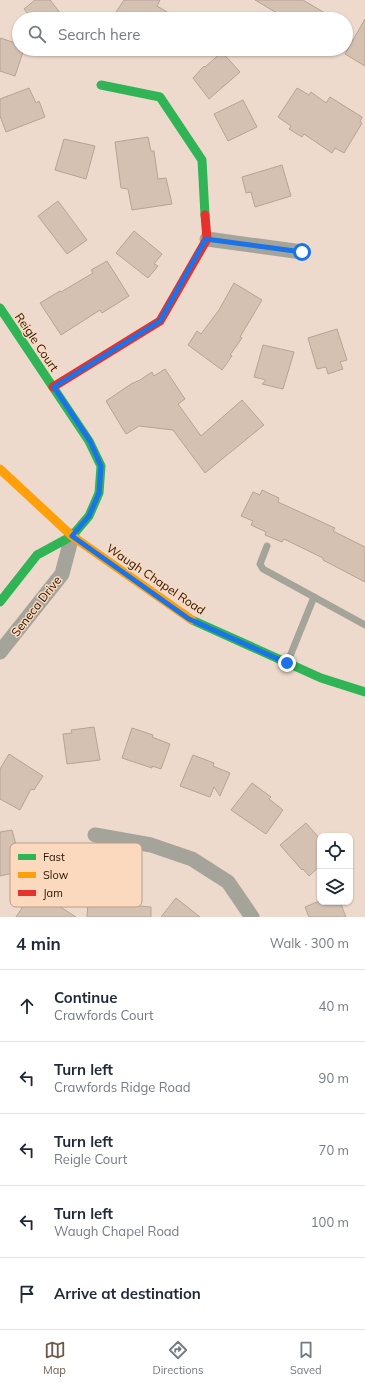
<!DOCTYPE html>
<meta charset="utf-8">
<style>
body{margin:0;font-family:Mulish,sans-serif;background:#f6f6f7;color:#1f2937}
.controls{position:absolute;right:12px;bottom:12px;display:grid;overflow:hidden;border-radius:8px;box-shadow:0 1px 3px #0004}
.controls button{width:36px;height:36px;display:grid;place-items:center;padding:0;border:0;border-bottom:1px solid #e0e1e3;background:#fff;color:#1f2937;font:20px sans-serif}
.stop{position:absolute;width:12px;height:12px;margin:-9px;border:3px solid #1a73e8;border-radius:50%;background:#fff}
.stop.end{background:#1a73e8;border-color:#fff;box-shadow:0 1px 4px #0008}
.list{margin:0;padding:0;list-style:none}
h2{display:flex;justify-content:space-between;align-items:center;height:52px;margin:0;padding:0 16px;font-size:17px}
h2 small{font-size:13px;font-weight:400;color:#747a83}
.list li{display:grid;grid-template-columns:26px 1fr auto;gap:12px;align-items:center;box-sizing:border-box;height:72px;padding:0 16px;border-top:1px solid #e0e1e3}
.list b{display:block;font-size:15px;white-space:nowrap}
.list p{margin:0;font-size:13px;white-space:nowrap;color:#747a83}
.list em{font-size:13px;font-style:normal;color:#747a83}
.icon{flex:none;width:22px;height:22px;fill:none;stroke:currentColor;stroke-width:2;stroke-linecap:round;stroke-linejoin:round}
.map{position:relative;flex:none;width:365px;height:917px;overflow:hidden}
.search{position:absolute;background:#fff;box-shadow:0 1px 3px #0004;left:12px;right:12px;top:12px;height:44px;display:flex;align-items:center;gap:10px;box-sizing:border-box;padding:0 14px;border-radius:22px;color:#747a83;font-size:15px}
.sheet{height:412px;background:#fff}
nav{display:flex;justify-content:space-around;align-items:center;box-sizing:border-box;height:56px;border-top:1px solid #e0e1e3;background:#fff;font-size:11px;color:#747a83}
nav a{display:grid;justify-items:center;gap:2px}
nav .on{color:#6c5949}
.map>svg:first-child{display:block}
.building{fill:#d4c1b2;stroke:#b5a495}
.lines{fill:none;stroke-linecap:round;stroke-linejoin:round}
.lane{stroke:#a5a49b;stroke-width:7}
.street{stroke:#a5a49b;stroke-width:15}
.fast{stroke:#30b455;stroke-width:9}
.slow{stroke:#ff9f0a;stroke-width:9}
.jam{stroke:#e5322d;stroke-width:9}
.route{stroke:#1a73e8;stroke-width:5}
.labels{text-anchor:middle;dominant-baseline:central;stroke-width:3;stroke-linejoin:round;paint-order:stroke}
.street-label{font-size:12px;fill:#271403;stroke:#fad9be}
.key{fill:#fad9be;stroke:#bb9e86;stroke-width:1}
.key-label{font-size:11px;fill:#271403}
</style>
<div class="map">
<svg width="365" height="917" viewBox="0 0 365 917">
<rect width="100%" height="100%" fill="#eddacc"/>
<g class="building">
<polygon points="35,0 50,0 65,19 32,19 24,9"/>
<polygon points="124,0 160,0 157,6 179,19 128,19 116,12"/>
<polygon points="255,0 303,0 335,19 287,19"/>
<polygon points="365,19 365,66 345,54"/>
<polygon points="0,38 19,44 19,49 24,49 15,76 0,71"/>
<polygon points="222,52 240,72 209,99 193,78 204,66 205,67"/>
<polygon points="29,88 36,103 39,101 45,117 6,132 0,116 0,99"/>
<polygon points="297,88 309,95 311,92 326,103 330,97 362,117 360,122 362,123 344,153 335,148 332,153 304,134 302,137 289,129 291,126 278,117"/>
<polygon points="243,100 257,127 228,141 214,114"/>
<polygon points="148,137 151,151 154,151 158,179 166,178 172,204 132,210 128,189 121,188 115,142"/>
<polygon points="64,139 95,146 86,179 55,170"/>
<polygon points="282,165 291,196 255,207 251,192 246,193 242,177"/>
<polygon points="58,201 87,240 67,254 38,216"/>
<polygon points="134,231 162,254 154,264 158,266 148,278 116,253"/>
<polygon points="107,261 129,296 102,313 100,310 61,335 40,303 60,291 61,292 93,273 91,270"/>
<polygon points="234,283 262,300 240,337 242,338 230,355 232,356 222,370 188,345 197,331 201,334 219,310"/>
<polygon points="337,329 347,360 340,362 343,369 328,374 326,367 317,369 308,338"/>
<polygon points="263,345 294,352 283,389 262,384 266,380 254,377"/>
<polygon points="165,369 185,399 178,404 201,436 242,400 264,425 205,473 173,430 139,426 126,434 106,401 131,384 140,380 152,372 154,376"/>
<polygon points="262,490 279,498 278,502 335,528 333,531 365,547 365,582 323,560 323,558 284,539 282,542 265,535 266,532 251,525 253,521 241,516 253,492 260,495"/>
<polygon points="94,727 100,760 67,764 63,734 72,733 71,730"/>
<polygon points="132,728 153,735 152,737 170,744 161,769 152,766 152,768 122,758"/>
<polygon points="9,754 43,776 34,790 31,789 20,810 0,799 0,769"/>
<polygon points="193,755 214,763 213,766 230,773 220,796 214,787 210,797 180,786"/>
<polygon points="252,783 271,797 269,799 283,810 266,834 231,810"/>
<polygon points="306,823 320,839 320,866 309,876 303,869 302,870 280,845"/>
<polygon points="12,830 23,871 0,876 0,832"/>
<polygon points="35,888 49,896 48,899 76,917 16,917"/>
<polygon points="176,898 200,917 161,917"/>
<polygon points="88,902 151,907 151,917 87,917"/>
<polygon points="317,902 340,902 346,917 309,917 305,907"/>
</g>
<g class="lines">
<g class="lane">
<polyline points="267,546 260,564 263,569 365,625"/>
<polyline points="288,661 314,597"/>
</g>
<g class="street">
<polyline points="207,239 302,252"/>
<polyline points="0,652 62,574 72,536"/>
<polyline points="95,835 151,845 192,859 228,882 252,917"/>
</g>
<g class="fast">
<polyline points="101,85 160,97 202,160 205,215"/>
<polyline points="0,308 89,441 101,466 99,493 89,516 72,536 37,555 0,602"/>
<polyline points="192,620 321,678 365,692"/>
</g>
<polyline class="slow" points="0,469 72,536 192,620"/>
<polyline class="jam" points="53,387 160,321 207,239 205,215"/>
</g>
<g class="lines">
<polyline class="route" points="287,663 189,619 72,536 89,516 99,493 101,466 90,441 54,387 160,321 206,239 302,252"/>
</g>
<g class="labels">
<g class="street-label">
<text transform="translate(37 342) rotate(56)">Reigle Court</text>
<text transform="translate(156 579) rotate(34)">Waugh Chapel Road</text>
<text transform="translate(36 606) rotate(-52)">Seneca Drive</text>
</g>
</g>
<rect x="10" y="843" width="132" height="64" rx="6" class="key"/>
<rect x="18" y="854" width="18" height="6" fill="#30b455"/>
<rect x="18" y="872" width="18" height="6" fill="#ff9f0a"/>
<rect x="18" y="890" width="18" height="6" fill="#e5322d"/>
<g class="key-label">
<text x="43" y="861">Fast</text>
<text x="43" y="879">Slow</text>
<text x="43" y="897">Jam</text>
</g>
</svg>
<div class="controls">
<button><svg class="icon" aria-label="locate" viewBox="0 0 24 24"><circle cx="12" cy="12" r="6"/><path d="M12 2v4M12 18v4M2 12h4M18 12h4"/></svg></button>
<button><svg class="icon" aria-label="layers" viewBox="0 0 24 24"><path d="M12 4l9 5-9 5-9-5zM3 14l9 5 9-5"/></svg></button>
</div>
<div class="stop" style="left:302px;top:252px"></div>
<div class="stop end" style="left:287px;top:663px"></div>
<div class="search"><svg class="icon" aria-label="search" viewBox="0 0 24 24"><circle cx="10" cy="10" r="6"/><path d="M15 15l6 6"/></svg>Search here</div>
</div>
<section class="sheet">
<h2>4 min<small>Walk · 300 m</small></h2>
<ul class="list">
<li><svg class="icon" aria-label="ahead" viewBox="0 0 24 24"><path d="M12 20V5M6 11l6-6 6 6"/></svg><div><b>Continue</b><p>Crawfords Court</p></div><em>40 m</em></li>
<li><svg class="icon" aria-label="left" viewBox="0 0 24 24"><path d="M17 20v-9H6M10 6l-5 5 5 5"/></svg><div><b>Turn left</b><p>Crawfords Ridge Road</p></div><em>90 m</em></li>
<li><svg class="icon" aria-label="left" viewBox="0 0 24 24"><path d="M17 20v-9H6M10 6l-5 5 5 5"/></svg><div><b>Turn left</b><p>Reigle Court</p></div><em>70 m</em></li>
<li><svg class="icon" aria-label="left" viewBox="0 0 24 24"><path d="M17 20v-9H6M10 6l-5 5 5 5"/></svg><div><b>Turn left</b><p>Waugh Chapel Road</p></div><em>100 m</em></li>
<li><svg class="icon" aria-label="arrive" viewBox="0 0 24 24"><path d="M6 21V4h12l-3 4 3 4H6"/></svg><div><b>Arrive at destination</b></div></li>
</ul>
</section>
<nav>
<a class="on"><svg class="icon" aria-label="map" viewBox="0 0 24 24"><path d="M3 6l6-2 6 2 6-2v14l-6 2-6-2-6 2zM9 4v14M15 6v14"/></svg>Map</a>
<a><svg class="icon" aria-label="directions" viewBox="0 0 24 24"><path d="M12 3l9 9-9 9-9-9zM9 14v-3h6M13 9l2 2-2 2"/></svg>Directions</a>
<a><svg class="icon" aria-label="saved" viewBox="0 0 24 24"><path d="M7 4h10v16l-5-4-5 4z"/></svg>Saved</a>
</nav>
